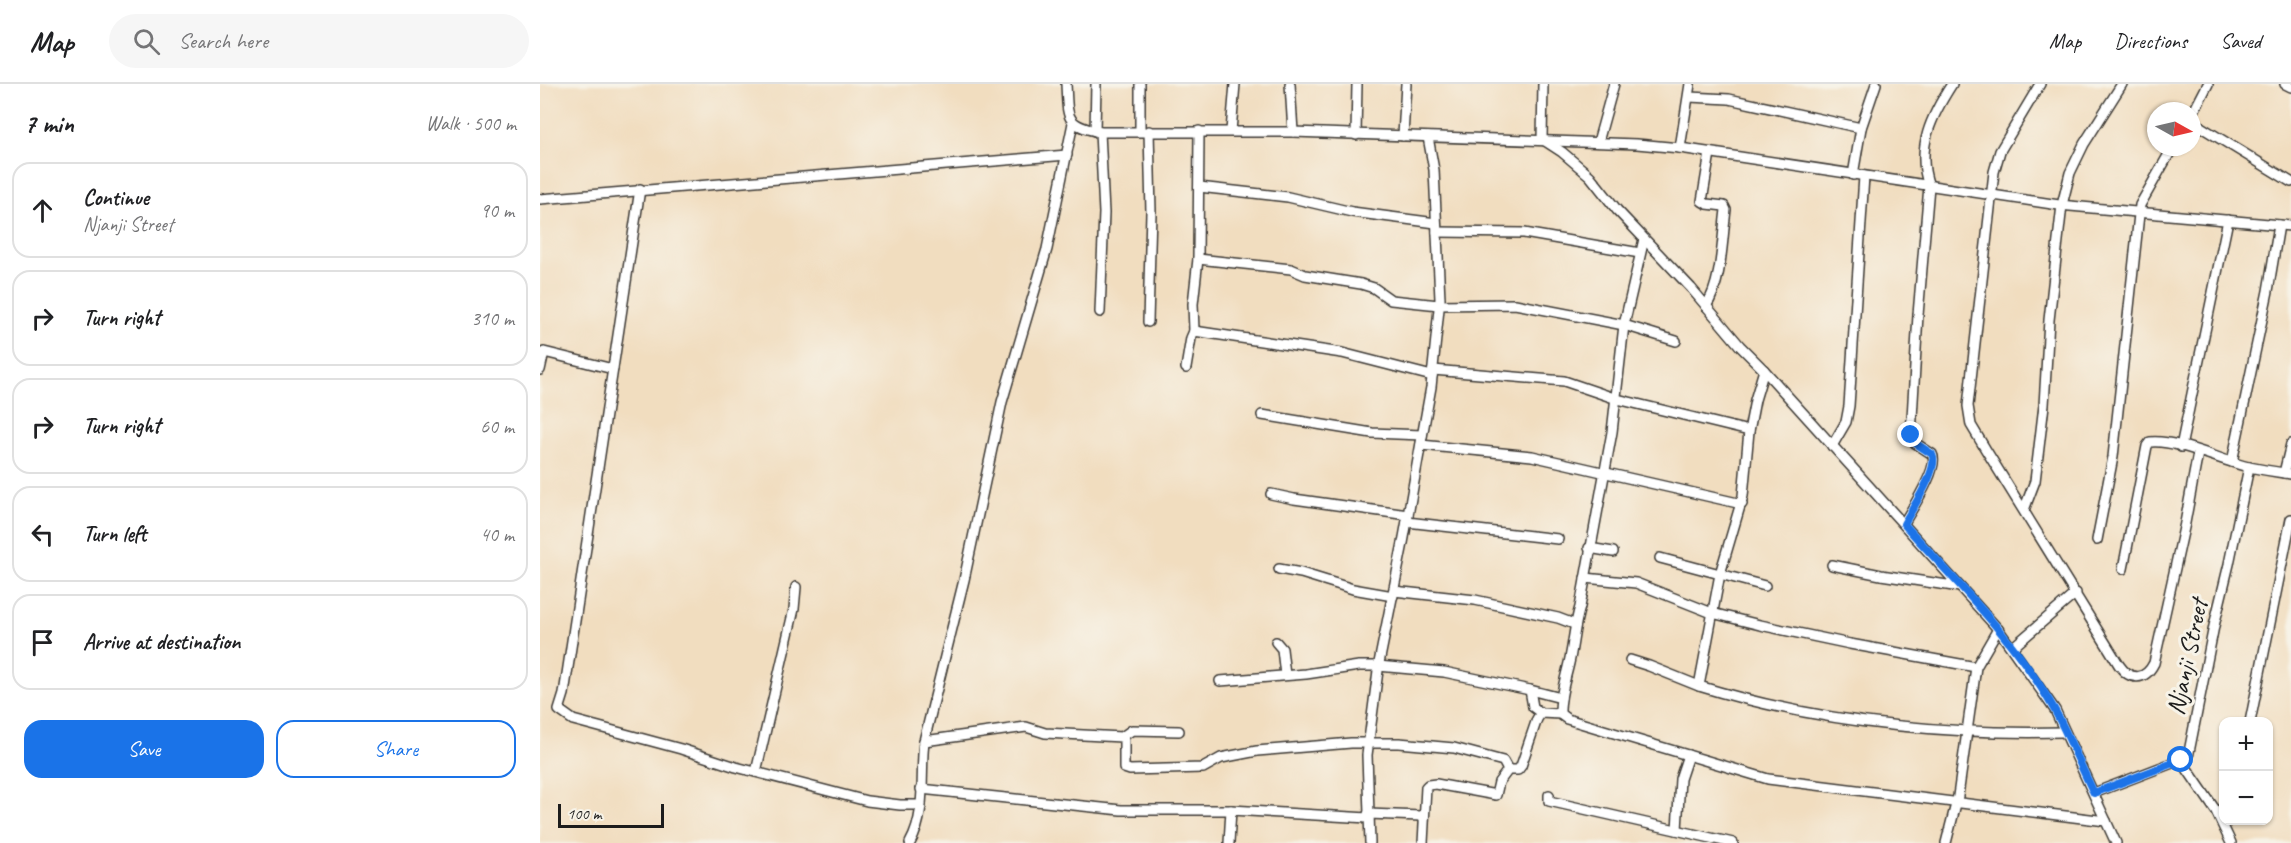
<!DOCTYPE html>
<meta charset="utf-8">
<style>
body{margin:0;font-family:Caveat,sans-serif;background:#f6f6f6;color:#202124}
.controls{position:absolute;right:18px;bottom:18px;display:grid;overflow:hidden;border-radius:12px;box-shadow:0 2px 4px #0004}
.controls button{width:54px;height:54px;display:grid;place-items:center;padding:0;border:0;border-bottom:2px solid #e0e0e0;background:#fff;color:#202124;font:30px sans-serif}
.compass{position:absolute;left:1607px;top:18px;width:54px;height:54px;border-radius:50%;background:#fff;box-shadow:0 2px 4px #0004;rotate:98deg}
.scale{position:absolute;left:18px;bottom:15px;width:106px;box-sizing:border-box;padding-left:6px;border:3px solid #1c1c1c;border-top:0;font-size:16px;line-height:21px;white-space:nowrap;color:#1c1c1c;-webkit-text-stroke:4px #f7f3e8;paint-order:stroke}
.stop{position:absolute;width:18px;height:18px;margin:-14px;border:4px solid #1a73e8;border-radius:50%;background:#fff}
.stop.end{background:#1a73e8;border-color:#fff;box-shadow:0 2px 6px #0008}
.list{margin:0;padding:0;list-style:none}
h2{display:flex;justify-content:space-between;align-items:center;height:78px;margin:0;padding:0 24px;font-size:26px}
h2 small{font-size:20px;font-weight:400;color:#757577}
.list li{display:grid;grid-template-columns:39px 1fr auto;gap:18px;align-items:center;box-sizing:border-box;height:96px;margin:0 12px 12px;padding:0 12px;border:2px solid #e0e0e0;border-radius:18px}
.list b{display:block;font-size:22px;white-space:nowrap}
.list p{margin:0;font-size:20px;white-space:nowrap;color:#757577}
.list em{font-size:20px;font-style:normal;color:#757577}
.actions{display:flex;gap:12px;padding:18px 24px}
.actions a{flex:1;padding:14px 0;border:2px solid #1a73e8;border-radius:18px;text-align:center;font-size:21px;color:#1a73e8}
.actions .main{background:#1a73e8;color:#fff}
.icon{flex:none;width:33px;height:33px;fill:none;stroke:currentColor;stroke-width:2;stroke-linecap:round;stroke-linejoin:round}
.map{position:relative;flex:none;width:1751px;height:759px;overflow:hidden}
header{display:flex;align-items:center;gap:36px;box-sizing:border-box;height:84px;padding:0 30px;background:#fff;border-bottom:2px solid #e0e0e0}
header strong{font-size:28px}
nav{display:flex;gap:33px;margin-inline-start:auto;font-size:21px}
.search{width:420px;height:54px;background:#f6f6f6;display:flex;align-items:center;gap:15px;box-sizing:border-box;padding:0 21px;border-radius:33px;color:#757577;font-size:22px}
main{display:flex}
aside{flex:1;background:#fff}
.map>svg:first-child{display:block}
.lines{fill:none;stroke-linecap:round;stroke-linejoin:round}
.minor-casing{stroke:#3c3934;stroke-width:12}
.minor{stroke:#fff;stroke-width:9}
.route{stroke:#1a73e8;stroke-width:8}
.labels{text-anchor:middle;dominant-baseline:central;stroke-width:6;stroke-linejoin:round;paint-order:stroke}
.street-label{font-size:26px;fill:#1c1c1c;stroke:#f7f3e8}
</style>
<header>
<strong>Map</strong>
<div class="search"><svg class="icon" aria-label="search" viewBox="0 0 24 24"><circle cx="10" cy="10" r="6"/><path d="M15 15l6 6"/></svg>Search here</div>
<nav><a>Map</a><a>Directions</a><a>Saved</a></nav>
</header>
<main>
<aside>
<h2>7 min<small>Walk · 500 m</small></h2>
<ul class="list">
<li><svg class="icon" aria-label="ahead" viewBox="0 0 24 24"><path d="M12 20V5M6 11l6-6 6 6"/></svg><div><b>Continue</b><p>Njanji Street</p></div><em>90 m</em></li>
<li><svg class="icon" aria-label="right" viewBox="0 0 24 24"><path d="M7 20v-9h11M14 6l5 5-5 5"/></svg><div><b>Turn right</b></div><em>310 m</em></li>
<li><svg class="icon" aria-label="right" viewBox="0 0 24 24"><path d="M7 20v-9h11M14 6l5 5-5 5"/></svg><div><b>Turn right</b></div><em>60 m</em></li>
<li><svg class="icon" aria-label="left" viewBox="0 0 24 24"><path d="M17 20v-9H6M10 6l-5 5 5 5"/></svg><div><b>Turn left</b></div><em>40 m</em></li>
<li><svg class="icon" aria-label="arrive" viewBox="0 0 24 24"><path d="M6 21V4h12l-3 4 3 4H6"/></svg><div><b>Arrive at destination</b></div></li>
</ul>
<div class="actions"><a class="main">Save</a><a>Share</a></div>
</aside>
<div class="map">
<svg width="1751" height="759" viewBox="0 0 1751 759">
<rect width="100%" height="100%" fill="#f7f3e8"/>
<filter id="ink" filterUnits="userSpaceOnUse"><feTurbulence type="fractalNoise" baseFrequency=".0167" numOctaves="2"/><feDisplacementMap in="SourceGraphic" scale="12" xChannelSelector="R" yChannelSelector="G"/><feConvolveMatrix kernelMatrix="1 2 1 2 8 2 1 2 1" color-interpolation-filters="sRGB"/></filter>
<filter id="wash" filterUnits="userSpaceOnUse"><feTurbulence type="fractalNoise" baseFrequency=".008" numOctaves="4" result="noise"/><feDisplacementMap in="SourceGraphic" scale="24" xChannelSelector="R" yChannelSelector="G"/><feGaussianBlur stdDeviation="1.35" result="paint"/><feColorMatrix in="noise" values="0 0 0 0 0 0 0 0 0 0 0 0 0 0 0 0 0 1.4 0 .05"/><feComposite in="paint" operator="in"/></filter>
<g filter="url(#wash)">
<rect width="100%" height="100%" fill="#f1ddbf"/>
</g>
<g filter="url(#ink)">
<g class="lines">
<defs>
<g id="minor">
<path d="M526 0C528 33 524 41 560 48H753L1097 60 1140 64 1519 121 1751 142"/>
<polyline points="600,0 600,47"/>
<polyline points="750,0 753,48"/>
<polyline points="1003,0 1002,55 1022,68 1050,92 1077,126 1151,204 1200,262 1224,286 1458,545 1515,626 1576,759"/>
<path d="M1500 0 1460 67 1454 88 1428 322 1431 341 1446 366 1579 581C1590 597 1605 597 1614 579L1645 439 1658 369"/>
<polyline points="1745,0 1751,3"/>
<polyline points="1149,13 1189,15 1321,44"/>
<polyline points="1652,31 1668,0"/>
<polyline points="1652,33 1661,43 1751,98"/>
<polyline points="555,47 556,0"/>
<polyline points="691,47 695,0"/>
<polyline points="560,48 564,129 560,228"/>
<polyline points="816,51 817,0"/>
<polyline points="863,52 866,0"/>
<polyline points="1058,58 1074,0"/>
<polyline points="1140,64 1150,0"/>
<polyline points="1313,91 1321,44 1336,0"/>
<polyline points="659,103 748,113 812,128 896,139"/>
<polyline points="100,105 24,610 19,626 33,636 141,665 196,683 327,717 360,721 381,721"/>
<polyline points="0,115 527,71"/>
<polyline points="897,148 984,149 1100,169"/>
<polyline points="658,175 751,185 765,191 821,200 834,204 851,216 899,221 975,220 1084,241 1136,257"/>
<path d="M1166 222C1182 199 1182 155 1186 126L1184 122 1167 120 1162 117 1170 69"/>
<polyline points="608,238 611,128 609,47"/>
<polyline points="654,247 802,269 892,292"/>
<polyline points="646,284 651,254 654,247 653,220 658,175 659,47"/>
<polyline points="0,286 4,268 73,285"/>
<polyline points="893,286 1024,297 1077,315 1209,347"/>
<path d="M1224 286 1215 316 1209 347 1203 412 1180 490 1159 602C1279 639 1399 651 1524 648"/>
<polyline points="722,331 832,349 882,351"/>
<polyline points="881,361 992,372 1202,420"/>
<polyline points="1292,362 1306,338 1309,322 1324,92"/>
<polyline points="1641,363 1688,136"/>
<polyline points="1692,378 1728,207 1739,141"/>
<polyline points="1744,389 1751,360"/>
<polyline points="731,410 754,415 868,431"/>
<polyline points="1484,426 1495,397 1504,321 1509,236 1522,121 1530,89 1544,60 1582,0"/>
<polyline points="867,438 1018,455"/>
<path d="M1364 439C1371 426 1400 383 1392 370L1375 359 1371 351 1378 231 1389 102C1375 64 1392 31 1412 0"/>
<polyline points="1557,456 1573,373 1600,121 1633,63"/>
<polyline points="1049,464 1073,468"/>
<polyline points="1120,474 1225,502"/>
<polyline points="1292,481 1341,491 1420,503"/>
<polyline points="739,485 761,489 813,505 853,512"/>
<path d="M1583 485 1607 362 1610 358C1636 355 1682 377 1709 383 1723 386 1737 388 1751 390"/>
<polyline points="1045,494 1096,499 1172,529 1220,541 1310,560 1436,583"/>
<polyline points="854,507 935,516 1018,534 1034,540"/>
<polyline points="736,558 742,565 745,591"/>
<polyline points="1472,564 1536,509"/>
<polyline points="1090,576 1109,582 1159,602"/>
<polyline points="680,597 766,590 819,582 838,582 904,588 990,606 993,623 1001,629"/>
<polyline points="990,606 1021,614"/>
<path d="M1020 630C1019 609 1028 589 1031 569 1034 553 1035 539 1040 523L1072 348 1084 241 1104 155"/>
<polyline points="1710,638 1751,435"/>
<polyline points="582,653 592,646 639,647"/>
<polyline points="384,657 486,643 505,649 582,653 584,656 584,684 590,686 663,684 681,674 717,667 811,659 859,659 914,664 963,677 968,686"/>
<polyline points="1641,676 1676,727 1691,759"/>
<polyline points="216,688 254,525 256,503"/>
<polyline points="381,705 581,726 691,726 828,734"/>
<polyline points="1554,709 1648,673 1674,542 1689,480 1709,383"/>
<polyline points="1009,711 1009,717 1193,759"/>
<polyline points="828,730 881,732 883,734"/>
<polyline points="1137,746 1140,695 1148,671"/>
<path d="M370 759C387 729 380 690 384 657L424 496 462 318 507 165 533 39"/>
<polyline points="689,759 691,726"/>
<polyline points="830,759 827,671 839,579 863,459 891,303 900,215 894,86 888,53"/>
<polyline points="883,759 886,703 888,701 896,700 956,711 959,698 968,686 978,686 981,682 997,635 1001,629 1020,630 1027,635 1228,695 1566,737"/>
<polyline points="1406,759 1418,712 1436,583 1458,545"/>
</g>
</defs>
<use href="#minor" class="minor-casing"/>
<use href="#minor" class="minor"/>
</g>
</g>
<g class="lines" filter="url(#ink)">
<path class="route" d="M1371 351 1375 359 1392 370C1400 384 1371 426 1364 440 1416 498 1476 556 1514 625 1529 652 1540 681 1554 709L1641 676"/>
</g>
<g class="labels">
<g class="street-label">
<text transform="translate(1647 573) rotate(-78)">Njanji Street</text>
</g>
</g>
</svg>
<div class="controls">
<button>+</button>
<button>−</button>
</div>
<svg class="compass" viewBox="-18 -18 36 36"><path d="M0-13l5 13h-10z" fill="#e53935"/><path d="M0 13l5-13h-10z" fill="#757577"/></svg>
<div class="scale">100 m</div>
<div class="stop" style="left:1641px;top:676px"></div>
<div class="stop end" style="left:1371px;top:351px"></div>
</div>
</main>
